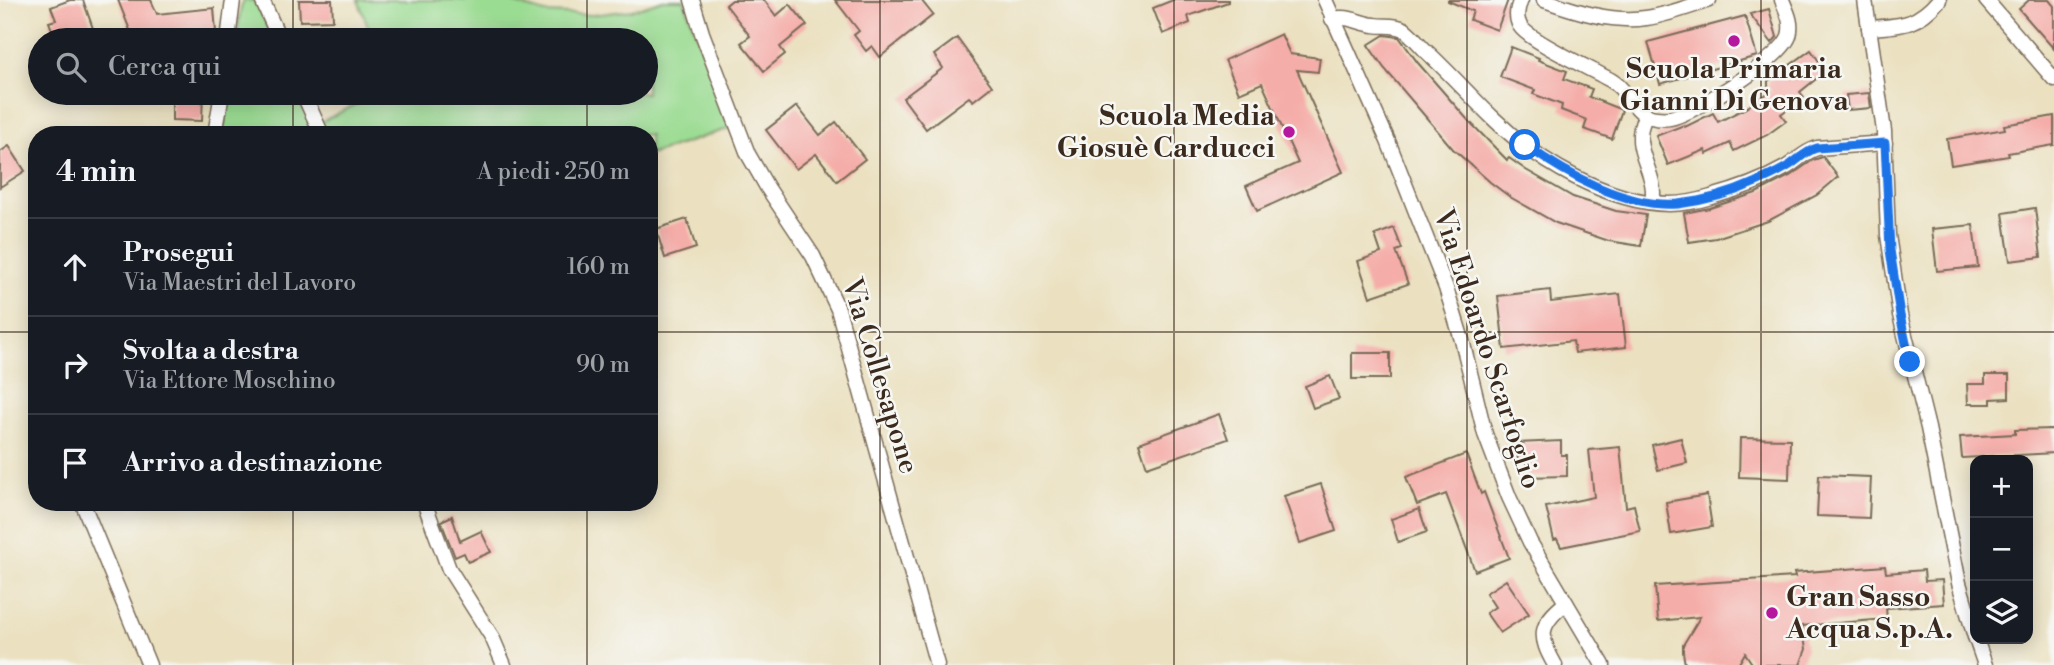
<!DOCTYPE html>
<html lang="it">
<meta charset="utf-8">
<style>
body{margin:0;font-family:"Libre Bodoni",serif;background:#20242c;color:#f1f3f6}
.controls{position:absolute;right:21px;bottom:21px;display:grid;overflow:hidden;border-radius:14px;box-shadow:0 4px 18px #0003}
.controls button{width:63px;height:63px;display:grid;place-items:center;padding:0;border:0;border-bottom:2px solid #363941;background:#171b24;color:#f1f3f6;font:35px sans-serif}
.stop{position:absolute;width:21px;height:21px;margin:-16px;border:5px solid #1a73e8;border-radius:50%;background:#fff}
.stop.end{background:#1a73e8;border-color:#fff;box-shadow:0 2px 7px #0008}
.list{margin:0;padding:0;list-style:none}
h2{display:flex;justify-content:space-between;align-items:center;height:91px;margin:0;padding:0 28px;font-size:30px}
h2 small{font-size:23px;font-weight:400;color:#9ea1a6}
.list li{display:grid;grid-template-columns:46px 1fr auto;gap:21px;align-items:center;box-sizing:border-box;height:98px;padding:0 28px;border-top:2px solid #363941}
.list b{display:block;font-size:26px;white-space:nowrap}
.list p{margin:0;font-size:23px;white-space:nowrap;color:#9ea1a6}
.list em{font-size:23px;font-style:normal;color:#9ea1a6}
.icon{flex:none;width:38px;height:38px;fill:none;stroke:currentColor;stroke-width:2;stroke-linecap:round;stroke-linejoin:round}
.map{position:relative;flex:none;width:2054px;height:665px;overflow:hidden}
.search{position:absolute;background:#171b24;box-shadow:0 4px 18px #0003;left:28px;top:28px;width:630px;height:77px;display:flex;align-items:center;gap:18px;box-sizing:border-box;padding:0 24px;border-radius:38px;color:#9ea1a6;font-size:26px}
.panel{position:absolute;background:#171b24;box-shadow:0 4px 18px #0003;left:28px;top:126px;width:630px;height:385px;border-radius:28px}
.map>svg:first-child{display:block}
.green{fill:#9bdc93;stroke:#6b8358;stroke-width:2}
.building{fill:#f5ada9}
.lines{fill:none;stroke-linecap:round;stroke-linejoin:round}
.street-casing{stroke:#796a57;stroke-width:17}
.street{stroke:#fff;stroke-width:14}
.route{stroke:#1a73e8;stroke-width:9}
.grid{fill:none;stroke:#3b2a1e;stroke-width:2;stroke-opacity:0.55}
.poi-dot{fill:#b5179e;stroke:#f6f6f2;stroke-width:2.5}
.labels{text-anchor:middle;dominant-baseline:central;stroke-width:5;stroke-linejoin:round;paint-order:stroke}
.poi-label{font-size:28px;font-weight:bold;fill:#3b2a1e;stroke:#f6f6f2}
.street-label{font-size:28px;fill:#3b2a1e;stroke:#f6f6f2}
</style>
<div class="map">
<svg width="2054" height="665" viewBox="0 0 2054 665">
<rect width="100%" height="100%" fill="#f6f6f2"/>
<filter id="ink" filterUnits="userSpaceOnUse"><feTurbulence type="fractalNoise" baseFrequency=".0143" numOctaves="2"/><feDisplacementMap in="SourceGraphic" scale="14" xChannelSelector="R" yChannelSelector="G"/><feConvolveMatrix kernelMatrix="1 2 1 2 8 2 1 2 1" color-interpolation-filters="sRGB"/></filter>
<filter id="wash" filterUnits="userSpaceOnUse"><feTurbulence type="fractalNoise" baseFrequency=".00686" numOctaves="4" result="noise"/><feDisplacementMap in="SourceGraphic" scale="28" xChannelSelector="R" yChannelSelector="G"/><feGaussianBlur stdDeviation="1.57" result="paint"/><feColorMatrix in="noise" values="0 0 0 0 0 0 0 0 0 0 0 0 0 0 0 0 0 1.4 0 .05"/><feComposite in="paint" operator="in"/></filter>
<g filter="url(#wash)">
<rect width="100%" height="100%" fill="#ebe1c1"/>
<g class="green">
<polygon points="244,0 255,1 274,40 236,40 241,8"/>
<polygon points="358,0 504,0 545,13 592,15 632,10 663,0 684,0 730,128 649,155 649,135 222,135 229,93 297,93 313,126 379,93 646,93 646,40 373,40"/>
</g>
<g id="blocks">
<g class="building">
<polygon points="70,0 83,0 97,40 56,40 49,22 56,20 51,7"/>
<polygon points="118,0 151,0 157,14 214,8 216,32 198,34 199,40 134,40"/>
<polygon points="299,0 332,0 333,20 300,21"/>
<polygon points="732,0 764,0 776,16 790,4 807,25 780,47 785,54 764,71 741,43 750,36 726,5"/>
<polygon points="835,0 921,0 933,15 880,57 872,46 866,51 854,35 859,31"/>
<polygon points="1173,0 1228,0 1228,2 1188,16 1190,23 1163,34 1153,8"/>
<polygon points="1448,0 1508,0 1497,30 1470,20 1473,11 1448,1"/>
<polygon points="2029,0 2049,0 2054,6 2054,49 2019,9"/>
<polygon points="1769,9 1777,37 1772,43 1750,14"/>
<polygon points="1745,16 1757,56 1660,84 1648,42"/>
<polygon points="1281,34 1290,54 1320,58 1318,72 1297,70 1343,172 1257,211 1246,186 1298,163 1262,83 1239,93 1225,60"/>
<polygon points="1384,35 1399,37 1418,63 1467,119 1507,160 1509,158 1526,170 1573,197 1616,211 1646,215 1641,246 1609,241 1556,223 1510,197 1490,182 1453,149 1384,68 1368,45"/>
<polygon points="957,38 992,86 973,101 969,97 926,129 903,98 943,68 934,55"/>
<polygon points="1511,47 1539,58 1538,60 1567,71 1564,79 1592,89 1589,97 1622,110 1612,139 1584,129 1587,120 1561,110 1562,105 1533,94 1535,90 1500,77"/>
<polygon points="1811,50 1826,71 1800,92 1804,97 1781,114 1786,121 1767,135 1734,151 1730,143 1707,154 1705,150 1668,165 1656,136 1684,125 1685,127 1713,113 1718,122 1746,108 1771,91 1768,86 1768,81"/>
<polygon points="172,93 203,93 202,121 172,120"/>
<polygon points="1869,93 1871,108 1848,110 1846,95"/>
<polygon points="797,106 820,135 836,122 865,159 837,181 816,154 796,169 766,130"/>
<polygon points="2054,116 2054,145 2008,153 2009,156 1951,165 1947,139 2005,129 2004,125"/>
<polygon points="9,146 25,171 0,187 0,152"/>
<polygon points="1823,157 1838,177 1817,195 1768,221 1716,238 1689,242 1684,213 1710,208 1756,193 1790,176 1813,160"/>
<polygon points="2035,208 2041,257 2010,261 2003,213"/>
<polygon points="687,219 696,248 665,258 656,229"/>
<polygon points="1973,225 1978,267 1937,271 1932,229"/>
<polygon points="1394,228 1402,249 1396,251 1408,284 1370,297 1358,261 1381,253 1375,235"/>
<polygon points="1550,290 1551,302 1620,294 1626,347 1575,353 1573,341 1504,349 1498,296"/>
<rect x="1352" y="353" width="38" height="26"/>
<polygon points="1985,375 2009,375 2009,398 1991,399 1991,404 1968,404 1967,384 1985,384"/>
<polygon points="1330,376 1339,399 1313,408 1305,386"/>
<polygon points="1219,414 1228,439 1147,467 1139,443"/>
<polygon points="2054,429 2054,453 1962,458 1960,437 2015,434 2015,430"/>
<polygon points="1681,438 1687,463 1658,470 1652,445"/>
<polygon points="1740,438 1790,439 1789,479 1739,477"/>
<polygon points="1561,441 1561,455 1567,455 1567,476 1526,477 1526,462 1518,463 1517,443"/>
<polygon points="1620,447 1626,507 1634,505 1640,531 1561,547 1557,539 1554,540 1546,507 1594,497 1589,450"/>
<polygon points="1466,454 1481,494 1484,492 1509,558 1475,571 1446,494 1417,505 1406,477"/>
<polygon points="1819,475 1871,477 1869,518 1817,516"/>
<polygon points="1321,484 1336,531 1300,543 1284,496"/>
<polygon points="1707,495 1712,527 1671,534 1666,502"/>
<polygon points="1419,509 1427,532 1398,542 1391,519"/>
<polygon points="452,516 460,541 481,531 491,552 468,562 464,553 455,557 441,521"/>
<polygon points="1885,566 1886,573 1924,570 1925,581 1942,580 1944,604 1886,608 1887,619 1802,626 1806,649 1800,665 1753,665 1745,653 1738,665 1685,665 1683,652 1683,645 1700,617 1658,621 1655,586 1795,577 1794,573"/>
<polygon points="1506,580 1529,614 1500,633 1486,613 1495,607 1486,593"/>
</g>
</g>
</g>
<g filter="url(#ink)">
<use href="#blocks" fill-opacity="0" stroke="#796a57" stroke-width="2"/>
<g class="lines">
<defs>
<g id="street">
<polyline points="262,0 280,40"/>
<polyline points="692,0 702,33 748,154 767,187 813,256 838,309 937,665"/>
<polyline points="1325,0 1388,141 1446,288 1462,340 1485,434 1509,497 1530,542 1603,665"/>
<path d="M1521 0C1517 8 1515 17 1520 26 1529 41 1594 70 1612 81 1629 91 1634 115 1656 118 1663 119 1670 119 1677 116 1701 108 1781 59 1789 36 1793 23 1787 12 1782 0"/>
<path d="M1544 0C1575 11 1612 23 1646 18 1667 15 1689 7 1709 0"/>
<polyline points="1865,0 1884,131 1888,235 1900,315 1928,428 1959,583 1975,637"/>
<polyline points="1986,0 2054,79"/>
<path d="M1332 19C1349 15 1358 23 1374 25 1385 27 1393 24 1404 29 1412 35 1419 44 1426 51 1450 73 1471 97 1494 119 1537 161 1608 203 1669 204 1683 204 1698 201 1711 197 1737 190 1762 181 1785 168 1797 161 1804 152 1817 148L1885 143"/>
<path d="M1869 28C1901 26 1917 26 1939 0"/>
<polyline points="228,40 233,0"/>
<polyline points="303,93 322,135"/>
<path d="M1646 115C1627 149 1659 171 1652 202"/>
<polyline points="215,135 222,93"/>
<polyline points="82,502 149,665"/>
<polyline points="424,502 449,569 492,637 504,665"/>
<polyline points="1976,639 1985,665"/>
<path d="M1555 665C1538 636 1539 624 1566 603"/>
</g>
</defs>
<use href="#street" class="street-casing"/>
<use href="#street" class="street"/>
</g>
</g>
<g class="lines" filter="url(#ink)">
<path class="route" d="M1525 145C1566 174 1626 208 1678 204 1704 201 1732 193 1756 182 1768 177 1779 172 1790 165 1799 159 1806 151 1817 148L1885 143 1890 250 1900 315 1910 362"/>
</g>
<path class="grid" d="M293 0V40M587 0V40M880 0V665M1174 0V665M1467 0V665M1761 0V665M293 93V135M587 93V135M0 332H37M649 332H2054M293 502V665M587 502V665"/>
<g class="poi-dot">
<circle cx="1734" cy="41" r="7"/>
<circle cx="1289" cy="132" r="7"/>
<circle cx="1772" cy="613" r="7"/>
</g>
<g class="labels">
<g class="poi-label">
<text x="1734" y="69">Scuola Primaria<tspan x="1734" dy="32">Gianni Di Genova</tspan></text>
<text x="1275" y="116" text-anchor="end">Scuola Media<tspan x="1275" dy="32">Giosuè Carducci</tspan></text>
<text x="1786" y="597" text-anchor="start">Gran Sasso<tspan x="1786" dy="32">Acqua S.p.A.</tspan></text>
</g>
<g class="street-label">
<text transform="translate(1487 349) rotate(72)">Via Edoardo Scarfoglio</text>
<text transform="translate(880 376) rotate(73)">Via Collesapone</text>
</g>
</g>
</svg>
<div class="controls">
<button>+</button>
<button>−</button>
<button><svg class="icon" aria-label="layers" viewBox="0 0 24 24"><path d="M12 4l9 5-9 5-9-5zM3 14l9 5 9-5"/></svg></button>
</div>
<div class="stop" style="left:1525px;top:145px"></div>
<div class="stop end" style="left:1910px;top:362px"></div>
<div class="search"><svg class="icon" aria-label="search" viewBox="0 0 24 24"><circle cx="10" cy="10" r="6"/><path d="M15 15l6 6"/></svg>Cerca qui</div>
<section class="panel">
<h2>4 min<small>A piedi · 250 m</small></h2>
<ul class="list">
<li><svg class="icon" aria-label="ahead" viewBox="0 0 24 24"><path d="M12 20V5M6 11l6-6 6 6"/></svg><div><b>Prosegui</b><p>Via Maestri del Lavoro</p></div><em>160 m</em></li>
<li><svg class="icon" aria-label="right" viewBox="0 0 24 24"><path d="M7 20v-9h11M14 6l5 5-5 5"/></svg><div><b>Svolta a destra</b><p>Via Ettore Moschino</p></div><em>90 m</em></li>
<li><svg class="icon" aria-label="arrive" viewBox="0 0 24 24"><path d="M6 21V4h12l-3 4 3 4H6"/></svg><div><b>Arrivo a destinazione</b></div></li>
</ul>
</section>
</div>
